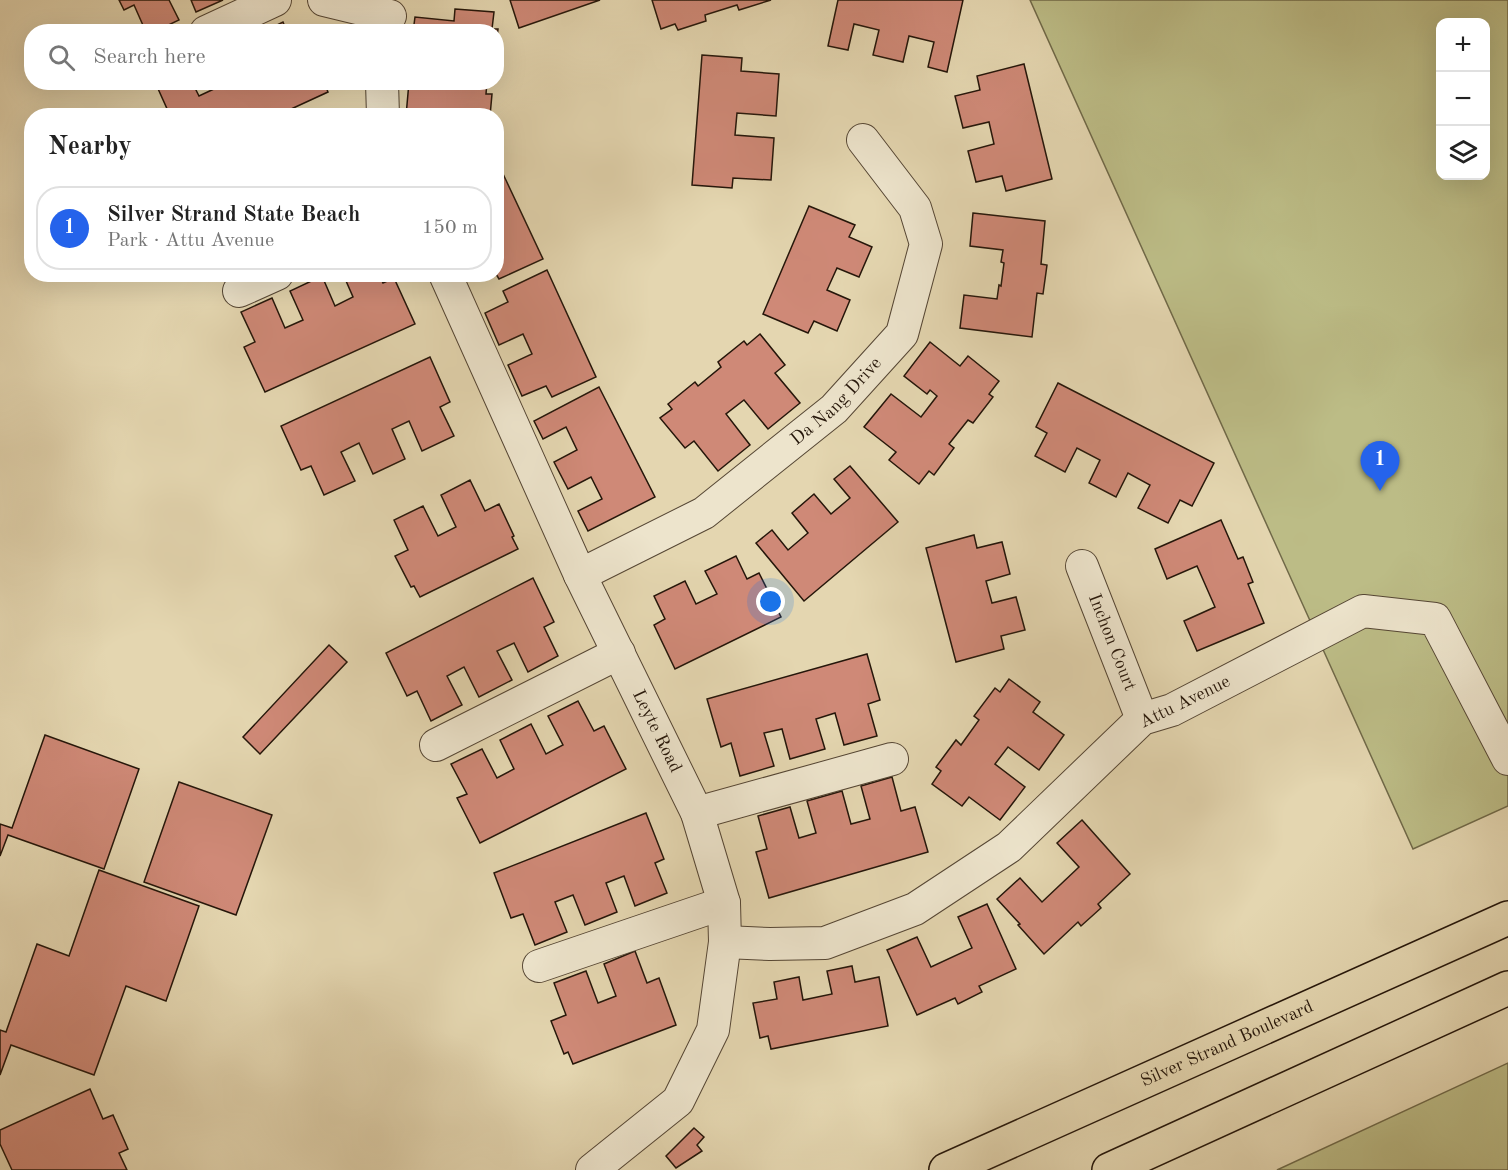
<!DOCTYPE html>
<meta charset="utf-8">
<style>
body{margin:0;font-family:"Old Standard TT",serif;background:#f6f6f6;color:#222}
.controls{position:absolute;right:18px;top:18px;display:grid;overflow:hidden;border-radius:12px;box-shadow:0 6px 24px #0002}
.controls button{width:54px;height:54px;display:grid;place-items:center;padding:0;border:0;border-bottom:2px solid #e0e0e0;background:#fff;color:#222;font:30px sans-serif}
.you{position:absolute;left:771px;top:602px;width:21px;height:21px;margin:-15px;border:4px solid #fff;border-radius:50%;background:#1a73e8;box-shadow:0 0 0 9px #1a73e833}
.badge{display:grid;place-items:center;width:39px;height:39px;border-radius:50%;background:#2563eb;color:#fff;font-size:20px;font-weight:700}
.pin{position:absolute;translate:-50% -50px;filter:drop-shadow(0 2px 3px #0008)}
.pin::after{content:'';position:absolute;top:32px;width:21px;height:18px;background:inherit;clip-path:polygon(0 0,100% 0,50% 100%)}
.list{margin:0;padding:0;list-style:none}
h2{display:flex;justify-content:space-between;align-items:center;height:78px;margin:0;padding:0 24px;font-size:26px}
h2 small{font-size:20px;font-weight:400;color:#767676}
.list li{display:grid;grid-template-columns:39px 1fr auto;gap:18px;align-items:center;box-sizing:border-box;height:84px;margin:0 12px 12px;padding:0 12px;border:2px solid #e0e0e0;border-radius:24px}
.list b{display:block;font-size:22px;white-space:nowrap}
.list p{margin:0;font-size:20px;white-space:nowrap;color:#767676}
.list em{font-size:20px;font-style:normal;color:#767676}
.icon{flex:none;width:33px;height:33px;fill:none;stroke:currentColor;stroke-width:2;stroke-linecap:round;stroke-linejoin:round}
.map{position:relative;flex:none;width:1508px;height:1170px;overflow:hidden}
.search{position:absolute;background:#fff;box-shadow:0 6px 24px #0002;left:24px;top:24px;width:480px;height:66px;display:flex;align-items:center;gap:15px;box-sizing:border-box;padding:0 21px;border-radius:24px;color:#767676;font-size:22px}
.panel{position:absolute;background:#fff;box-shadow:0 6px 24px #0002;left:24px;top:108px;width:480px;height:174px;border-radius:24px}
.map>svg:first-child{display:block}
.green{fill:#bcbc86;stroke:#706948;stroke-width:1.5;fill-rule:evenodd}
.building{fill:#cf8977;stroke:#25160a;stroke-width:1.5}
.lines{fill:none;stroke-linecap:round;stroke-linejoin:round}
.minor-casing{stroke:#554634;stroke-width:34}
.highway-casing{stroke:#25160a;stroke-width:36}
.minor{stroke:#ede4cc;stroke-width:32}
.highway{stroke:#e4d6b0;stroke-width:33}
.labels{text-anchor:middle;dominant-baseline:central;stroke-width:4.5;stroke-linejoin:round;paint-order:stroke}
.street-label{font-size:18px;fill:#25160a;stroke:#ede4cc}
</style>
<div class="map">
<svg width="1508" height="1170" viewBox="0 0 1508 1170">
<rect width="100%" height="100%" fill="#e4d6b0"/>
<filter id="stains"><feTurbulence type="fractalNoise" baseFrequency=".00333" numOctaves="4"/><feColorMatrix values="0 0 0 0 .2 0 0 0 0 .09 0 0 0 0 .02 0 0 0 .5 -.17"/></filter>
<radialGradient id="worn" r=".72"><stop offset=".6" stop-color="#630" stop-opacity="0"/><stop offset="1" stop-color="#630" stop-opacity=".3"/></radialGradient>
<g class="green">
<path d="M1030 0H1508V806L1413 849ZM1440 22H1486V176H1440Z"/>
<polygon points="1508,1063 1508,1170 1277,1170"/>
</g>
<g class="building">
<polygon points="119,0 169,0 179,20 154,32 146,32 134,5 124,10"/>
<polygon points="191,0 223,0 196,12"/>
<polygon points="510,0 600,0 519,28"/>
<polygon points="652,0 771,0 739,10 737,5 705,15 706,21 678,30 675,24 661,29"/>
<polygon points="838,0 963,0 947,72 928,67 934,42 909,36 903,62 873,55 879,30 854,24 848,50 828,46"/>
<polygon points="455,9 494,12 492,29 498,29 496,46 496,32 413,32 415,17 454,21"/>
<polygon points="283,22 287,32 263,32"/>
<polygon points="702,55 742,58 741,71 779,74 776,116 737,113 735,135 774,138 771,180 733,178 732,188 692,185"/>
<polygon points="1024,64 1052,179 1006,191 1002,176 976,182 968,151 994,144 989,122 963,128 955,96 980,90 977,76"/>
<polygon points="155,82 192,82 199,96 216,88 214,82 324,82 328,92 276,116 159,116 168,111"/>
<polygon points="409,82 448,85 449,82 487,82 486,94 492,94 490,116 406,116"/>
<polygon points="496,159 543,259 499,279 496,274"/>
<polygon points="809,206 855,225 849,237 872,247 859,277 837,268 827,290 850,300 837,331 814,321 808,333 763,314"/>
<polygon points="973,213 1045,221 1041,264 1047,265 1043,294 1037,293 1032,337 960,328 964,295 997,299 999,285 1001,286 1004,263 1001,262 1003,250 970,246"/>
<polygon points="547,270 596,377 552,397 546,386 522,396 508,365 532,354 523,334 499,345 485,313 508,302 503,291"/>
<polygon points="343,274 379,274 383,283 394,278 415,324 265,392 244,347 255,342 241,312 272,298 285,328 303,320 290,291 322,276 335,306 353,297"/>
<polygon points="760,334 785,365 775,373 800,403 768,429 744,400 726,414 750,445 718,471 694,441 685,448 660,418 672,409 668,404 695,382 698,386 721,367 718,362 744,341 747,345"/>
<polygon points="930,342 960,366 968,356 999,381 989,394 993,397 973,423 968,420 949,444 954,448 934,475 929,471 919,484 889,460 896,452 864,427 891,394 921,417 937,396 930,390 927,394 904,376"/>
<polygon points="430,357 450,402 440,407 454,436 422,451 409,421 392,429 405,459 373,474 359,443 341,452 355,481 324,495 311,466 301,470 281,426"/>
<polygon points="1058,383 1214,463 1192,506 1180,500 1168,523 1138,508 1150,485 1128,473 1116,497 1089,483 1100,460 1077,448 1065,472 1035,456 1047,433 1036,427"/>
<polygon points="599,387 655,497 588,531 578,511 602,499 591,477 568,489 554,462 577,450 566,427 543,439 534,421"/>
<polygon points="850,466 898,522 804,601 756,543 772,530 788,550 808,533 792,513 814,494 831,514 850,498 834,479"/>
<polygon points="470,480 485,511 499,504 514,536 512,537 518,549 420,597 414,586 411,587 395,556 408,550 394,520 423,506 438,536 456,527 441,495"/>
<polygon points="1221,520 1238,559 1243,557 1253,582 1248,584 1264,623 1197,651 1184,621 1215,607 1197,566 1167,579 1155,549"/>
<polygon points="974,535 977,548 1002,542 1010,574 986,581 992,603 1016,597 1025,630 1001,636 1004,649 956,662 926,548"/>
<polygon points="736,556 747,579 759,573 781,617 675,669 654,625 665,619 654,596 685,581 696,604 717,594 705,571"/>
<polygon points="533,578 554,622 544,627 558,656 528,672 514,643 497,651 512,680 479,697 464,667 447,676 462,705 431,721 417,691 407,696 386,653"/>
<polygon points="329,645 347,662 260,754 243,737"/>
<polygon points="867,654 880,700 868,704 877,736 844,745 835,713 816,719 825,749 790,759 782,729 764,733 774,766 740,776 731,743 721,747 707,699"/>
<polygon points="1009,679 1040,702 1033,712 1064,735 1039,770 1008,747 995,764 1025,787 1000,820 969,797 962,806 932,784 941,771 936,767 956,740 961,745 979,720 974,716 995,688 1000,692"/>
<polygon points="578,701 594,731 604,726 626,769 480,843 457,798 467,794 451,764 482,749 497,778 514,769 500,740 531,724 546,754 563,745 548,716"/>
<polygon points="45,735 139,769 104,869 8,835 0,856 0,824 12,828"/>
<polygon points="892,777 901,811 915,807 928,852 769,898 756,852 767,849 758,816 790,807 799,838 816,833 807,801 842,791 851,824 870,819 861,786"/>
<polygon points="179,782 272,815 236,915 144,882"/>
<polygon points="646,813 664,859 655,863 667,893 635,906 624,876 606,883 617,912 585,925 573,895 555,902 567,932 535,945 523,914 511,918 494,873"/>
<polygon points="1082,820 1130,874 1098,904 1101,908 1081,926 1078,922 1044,954 1018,925 1020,924 997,899 1020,878 1042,902 1079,867 1057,843"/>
<polygon points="99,870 199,906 166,1001 126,986 94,1075 11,1045 0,1075 0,1030 6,1032 37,944 69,956"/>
<polygon points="987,904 1016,969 979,986 982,992 958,1004 955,998 917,1015 887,950 917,937 931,967 972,948 958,917"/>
<polygon points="635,951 647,983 659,978 676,1025 573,1064 568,1052 564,1054 551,1021 566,1015 554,983 586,971 598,1003 616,996 604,964"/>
<polygon points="852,966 855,982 879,977 888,1026 771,1049 768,1036 760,1038 753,1003 777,999 774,982 799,977 803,1000 832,994 827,971"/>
<polygon points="90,1089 103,1119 113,1115 128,1149 119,1153 127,1170 12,1170 0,1144 0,1130"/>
<polygon points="694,1128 704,1137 697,1145 702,1151 676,1168 666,1156"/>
</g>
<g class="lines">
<defs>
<g id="minor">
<polyline points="324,0 390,16"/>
<polyline points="206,32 275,0"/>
<polyline points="382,82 383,116"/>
<path id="s1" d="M445 274 580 575 697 813 724 903 725 942 713 1030 678 1101 592 1170"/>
<polyline points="239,291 277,274"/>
<path id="s2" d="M1082 566 1142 719"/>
<path id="s3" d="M580 575 704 513 834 409 902 334 926 244 915 208 863 140"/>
<polyline points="436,745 619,653"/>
<polyline points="697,813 892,759"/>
<polyline points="725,942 770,944 825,943 915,909 1009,847 1142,719 1172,710 1363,611 1435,619 1508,759"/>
<polyline points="539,966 724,903"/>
</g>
<g id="highway">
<path id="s4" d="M946 1170 1508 918"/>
<polyline points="1109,1170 1508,988"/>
</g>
</defs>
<use href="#minor" class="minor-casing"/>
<use href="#highway" class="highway-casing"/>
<use href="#minor" class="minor"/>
<use href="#highway" class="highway"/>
</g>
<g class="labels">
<g class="street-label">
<text stroke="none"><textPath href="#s3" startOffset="312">Da Nang Drive</textPath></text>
<text stroke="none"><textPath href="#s2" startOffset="82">Inchon Court</textPath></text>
<text transform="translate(1185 702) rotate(-26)">Attu Avenue</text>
<text stroke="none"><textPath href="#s1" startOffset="504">Leyte Road</textPath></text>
<text stroke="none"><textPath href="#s4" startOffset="308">Silver Strand Boulevard</textPath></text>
</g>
</g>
<rect width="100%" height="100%" filter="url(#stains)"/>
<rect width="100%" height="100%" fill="url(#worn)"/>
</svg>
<div class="controls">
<button>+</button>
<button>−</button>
<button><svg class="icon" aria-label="layers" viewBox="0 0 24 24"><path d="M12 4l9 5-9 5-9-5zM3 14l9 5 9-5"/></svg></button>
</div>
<div class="you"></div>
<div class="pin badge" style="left:1380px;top:491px">1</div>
<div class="search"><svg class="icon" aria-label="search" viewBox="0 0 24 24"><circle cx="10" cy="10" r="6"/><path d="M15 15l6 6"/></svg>Search here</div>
<section class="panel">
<h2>Nearby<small></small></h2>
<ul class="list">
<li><span class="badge">1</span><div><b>Silver Strand State Beach</b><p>Park · Attu Avenue</p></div><em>150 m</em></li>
</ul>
</section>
</div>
